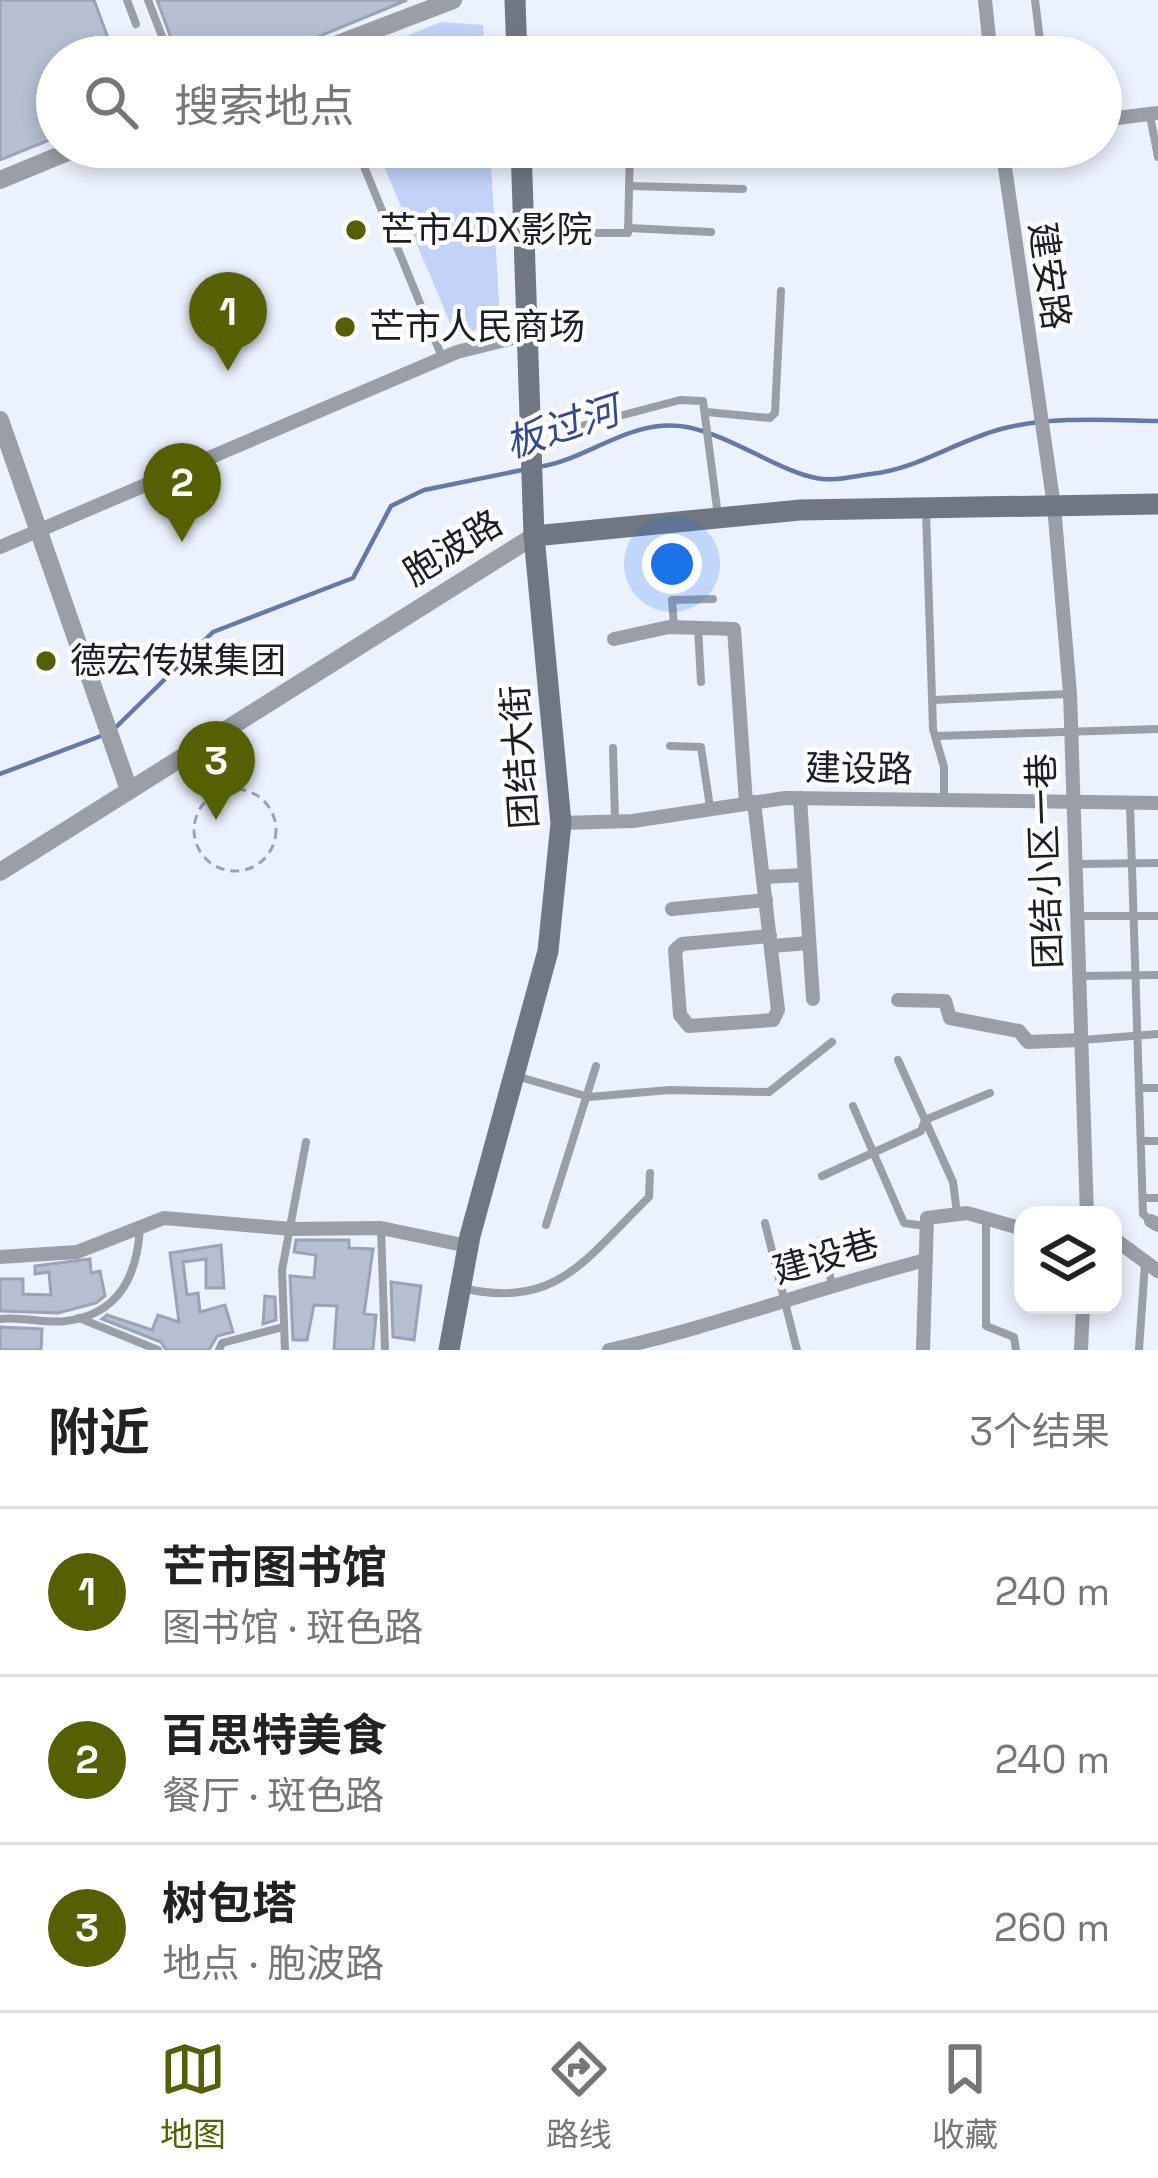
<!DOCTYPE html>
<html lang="zh">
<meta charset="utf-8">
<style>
body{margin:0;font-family:"Space Grotesk","Noto Sans SC",sans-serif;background:#f2f2f2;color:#222}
.controls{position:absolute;right:36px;bottom:36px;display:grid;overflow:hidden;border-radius:24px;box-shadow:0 6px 18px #0003}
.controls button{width:108px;height:108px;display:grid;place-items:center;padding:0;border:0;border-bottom:3px solid #e0e0e0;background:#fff;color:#222;font:60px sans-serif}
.you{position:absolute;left:672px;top:564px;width:42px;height:42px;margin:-30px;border:9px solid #fff;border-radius:50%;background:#1a73e8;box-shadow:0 0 0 18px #1a73e833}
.badge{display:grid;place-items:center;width:78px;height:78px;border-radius:50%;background:#556100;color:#fff;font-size:39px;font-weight:700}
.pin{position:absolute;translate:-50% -99px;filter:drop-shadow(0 3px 6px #0008)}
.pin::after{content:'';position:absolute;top:63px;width:42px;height:36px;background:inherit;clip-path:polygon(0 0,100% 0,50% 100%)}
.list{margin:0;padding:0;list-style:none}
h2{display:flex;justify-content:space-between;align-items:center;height:156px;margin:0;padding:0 48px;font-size:51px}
h2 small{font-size:39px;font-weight:400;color:#767676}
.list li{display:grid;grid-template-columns:78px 1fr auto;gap:36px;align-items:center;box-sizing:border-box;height:168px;padding:0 48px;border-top:3px solid #e0e0e0}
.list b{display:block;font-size:45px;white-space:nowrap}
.list p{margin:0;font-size:39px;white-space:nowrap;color:#767676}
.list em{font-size:39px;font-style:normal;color:#767676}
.icon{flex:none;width:66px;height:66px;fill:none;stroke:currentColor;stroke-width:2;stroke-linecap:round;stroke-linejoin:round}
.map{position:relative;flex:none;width:1158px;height:1350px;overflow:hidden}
.search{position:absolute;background:#fff;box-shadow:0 6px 18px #0003;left:36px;right:36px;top:36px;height:132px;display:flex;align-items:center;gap:30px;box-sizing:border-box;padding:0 42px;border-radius:66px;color:#767676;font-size:45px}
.sheet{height:660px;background:#fff}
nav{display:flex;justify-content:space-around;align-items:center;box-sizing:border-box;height:168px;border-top:3px solid #e0e0e0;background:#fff;font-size:33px;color:#767676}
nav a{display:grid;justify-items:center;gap:6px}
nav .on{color:#556100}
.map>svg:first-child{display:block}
.green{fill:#c2d2f8}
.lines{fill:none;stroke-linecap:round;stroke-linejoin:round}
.stream{stroke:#6578a9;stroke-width:4.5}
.building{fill:#b6bed2;stroke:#9aa2b5;stroke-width:3}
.path{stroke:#9da1ac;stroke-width:3;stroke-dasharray:9 6;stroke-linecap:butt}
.service{stroke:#9a9ea7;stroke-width:8}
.minor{stroke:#9a9ea7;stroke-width:14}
.tertiary{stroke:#9a9ea7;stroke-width:18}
.secondary{stroke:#717683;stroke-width:21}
.poi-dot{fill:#556100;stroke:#fff;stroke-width:4.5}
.labels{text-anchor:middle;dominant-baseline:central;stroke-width:9;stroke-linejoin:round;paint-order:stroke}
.poi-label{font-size:36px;fill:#1b1e25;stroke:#fff;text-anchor:start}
.street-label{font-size:36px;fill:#1b1e25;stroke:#fff}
.water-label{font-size:39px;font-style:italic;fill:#304999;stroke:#fff}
</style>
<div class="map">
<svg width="1158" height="1350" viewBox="0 0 1158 1350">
<rect width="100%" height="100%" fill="#ecf1fe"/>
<g class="green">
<polygon points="441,22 483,25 485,57 354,57"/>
<polygon points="376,147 490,147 500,321 456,337"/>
</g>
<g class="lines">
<g class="stream">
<path d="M538 467C589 460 630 417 687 427 732 436 779 471 816 478 832 482 855 476 871 474 918 469 956 441 1001 429 1051 416 1107 420 1158 421"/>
<polyline points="112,731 213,632 353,578 391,506 424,490 527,469"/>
<polyline points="0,774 101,736"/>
</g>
</g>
<g class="building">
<polygon points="0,0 94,0 115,57 57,57 57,137 0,160"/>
<polygon points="157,0 407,0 269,57 178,57"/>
<polygon points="296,1240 349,1240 349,1248 373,1249 364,1314 376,1315 373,1350 334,1350 337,1306 314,1305 307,1340 293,1340 290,1276 314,1278 316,1255 294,1252"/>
<polygon points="221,1245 224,1288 206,1288 206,1259 183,1262 187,1295 198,1293 200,1312 225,1305 233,1332 217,1336 209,1350 166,1350 161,1342 102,1319 107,1315 152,1330 158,1315 179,1322 170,1253"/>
<polygon points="90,1259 91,1273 100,1271 105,1296 96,1303 58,1313 0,1311 0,1279 23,1279 23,1294 51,1295 49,1272 35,1274 35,1266"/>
<polygon points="391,1282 421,1286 414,1340 393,1337"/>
<polygon points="265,1296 275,1297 276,1320 263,1324"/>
<polygon points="0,1327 42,1329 41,1350 0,1350"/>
</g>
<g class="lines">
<g class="path">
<polyline points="190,768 209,794"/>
<circle cx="235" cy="830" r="41"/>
</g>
<g class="service">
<polyline points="127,0 136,24"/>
<polyline points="148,0 170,57"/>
<polyline points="1035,0 1042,57"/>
<polyline points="1101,100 1103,118"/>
<polyline points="1150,116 1158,157"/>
<polyline points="356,147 442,357"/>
<polyline points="629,186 743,189"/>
<polyline points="628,228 711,232"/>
<polyline points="596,233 628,233 630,147"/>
<polyline points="706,412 770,418 775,413 781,291"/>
<polyline points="570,429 680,400 703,401 718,516"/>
<polyline points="926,512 933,729 944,767 944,802"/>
<polyline points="674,625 672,600 713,599"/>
<polyline points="698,627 701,682"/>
<polyline points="933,700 1069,694"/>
<polyline points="936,736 1158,729"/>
<polyline points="670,746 701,747 710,807"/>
<polyline points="613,748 615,820"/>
<polyline points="1130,805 1143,1214 1151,1221"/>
<polyline points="1077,864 1158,863"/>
<polyline points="1077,916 1158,916"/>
<polyline points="1079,976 1158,975"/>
<polyline points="1082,1040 1158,1034"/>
<polyline points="898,1060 953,1182 957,1213"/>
<polyline points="516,1076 589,1097 669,1090 769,1092 832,1042"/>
<polyline points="1140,1088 1158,1088"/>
<polyline points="853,1106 904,1223 925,1226"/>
<polyline points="1141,1141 1158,1141"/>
<polyline points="822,1176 921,1131 925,1120 990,1093"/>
<polyline points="1143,1198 1158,1198"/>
<polyline points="986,1219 986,1326 1014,1337 1016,1350"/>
<polyline points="765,1223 797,1350"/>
<polyline points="546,1225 596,1066"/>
<polyline points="381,1228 385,1350"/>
<polyline points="821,1240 832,1284"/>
<path d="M461 1288C558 1310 585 1259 649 1197L650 1173"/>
<polyline points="79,1318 158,1350"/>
<path d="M0 1319C22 1316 45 1324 66 1321 120 1314 137 1275 140 1228"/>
<polyline points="219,1350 222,1343 283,1327"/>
<polyline points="285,1350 282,1270 306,1142"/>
<polyline points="1139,1350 1145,1263"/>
</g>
<g class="minor">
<polyline points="985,0 991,57"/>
<polyline points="1101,120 1158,113"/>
<polyline points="1002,147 1054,506 1070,693 1087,1215"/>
<polyline points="0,547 457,352 529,334"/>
<polyline points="614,639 669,627 734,629 746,803"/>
<polyline points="800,798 813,999"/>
<polyline points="754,802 778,1010 773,1020 689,1026 680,1015 675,950 682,944 770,936"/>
<polyline points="561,823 633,821 785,798 1158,803"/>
<polyline points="763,877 805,875"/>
<polyline points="672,909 766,900"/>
<polyline points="771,946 809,943"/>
<polyline points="898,1000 945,1001 950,1018 1019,1031 1028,1042 1081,1040"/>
<polyline points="1151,1221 1158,1225"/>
<polyline points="1113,1238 1158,1271"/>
<polyline points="0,1257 77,1252 164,1218 292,1229 381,1228 468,1246"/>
<path d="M609 1350C717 1326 819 1287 926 1260"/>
<polyline points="923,1350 927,1218 967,1213 1023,1229"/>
<polyline points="1081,1350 1083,1305"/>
</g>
<g class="tertiary">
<polyline points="304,57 453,0"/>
<polyline points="0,180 80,147"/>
<polyline points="0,420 129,790"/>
<polyline points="0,872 534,536"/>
</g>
<g class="secondary">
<polyline points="515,0 517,57"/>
<polyline points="534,536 800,510 1158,504"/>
<polyline points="449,1350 470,1236 548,951 561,823 534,536 521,147"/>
</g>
</g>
<g class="poi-dot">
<circle cx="356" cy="230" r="12"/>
<circle cx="345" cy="327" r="12"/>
<circle cx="46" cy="661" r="12"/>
</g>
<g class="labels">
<g class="poi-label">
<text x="380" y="230">芒市4DX影院</text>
<text x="369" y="327">芒市人民商场</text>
<text x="70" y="661">德宏传媒集团</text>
</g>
<g class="street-label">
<text transform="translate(1049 276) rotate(82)">建安路</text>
<text transform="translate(453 548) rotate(-32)">胞波路</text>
<text transform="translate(520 757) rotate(-94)">团结大街</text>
<text transform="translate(859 769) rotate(1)">建设路</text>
<text transform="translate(1045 861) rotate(-92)">团结小区一巷</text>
<text transform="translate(826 1257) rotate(-16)">建设巷</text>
</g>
<g class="water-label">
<text transform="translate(562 427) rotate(-18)">板过河</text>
</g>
</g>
</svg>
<div class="controls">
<button><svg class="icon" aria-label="layers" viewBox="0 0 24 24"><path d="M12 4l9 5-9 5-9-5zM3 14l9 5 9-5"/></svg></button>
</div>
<div class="you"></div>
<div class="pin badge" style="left:228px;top:371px">1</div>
<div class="pin badge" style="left:182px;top:542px">2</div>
<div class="pin badge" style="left:216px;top:820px">3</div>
<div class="search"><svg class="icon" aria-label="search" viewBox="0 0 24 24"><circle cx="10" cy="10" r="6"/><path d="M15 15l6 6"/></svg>搜索地点</div>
</div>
<section class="sheet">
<h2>附近<small>3个结果</small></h2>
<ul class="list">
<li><span class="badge">1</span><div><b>芒市图书馆</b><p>图书馆 · 斑色路</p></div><em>240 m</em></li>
<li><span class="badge">2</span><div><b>百思特美食</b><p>餐厅 · 斑色路</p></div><em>240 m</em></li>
<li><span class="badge">3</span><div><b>树包塔</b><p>地点 · 胞波路</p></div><em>260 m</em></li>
</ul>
</section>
<nav>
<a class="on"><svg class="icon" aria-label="map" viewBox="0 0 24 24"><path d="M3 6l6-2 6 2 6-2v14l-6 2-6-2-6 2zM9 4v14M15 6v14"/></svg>地图</a>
<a><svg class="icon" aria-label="directions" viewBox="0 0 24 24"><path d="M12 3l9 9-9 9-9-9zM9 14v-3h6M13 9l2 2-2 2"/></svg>路线</a>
<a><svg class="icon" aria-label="saved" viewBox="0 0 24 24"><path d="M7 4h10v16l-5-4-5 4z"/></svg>收藏</a>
</nav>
